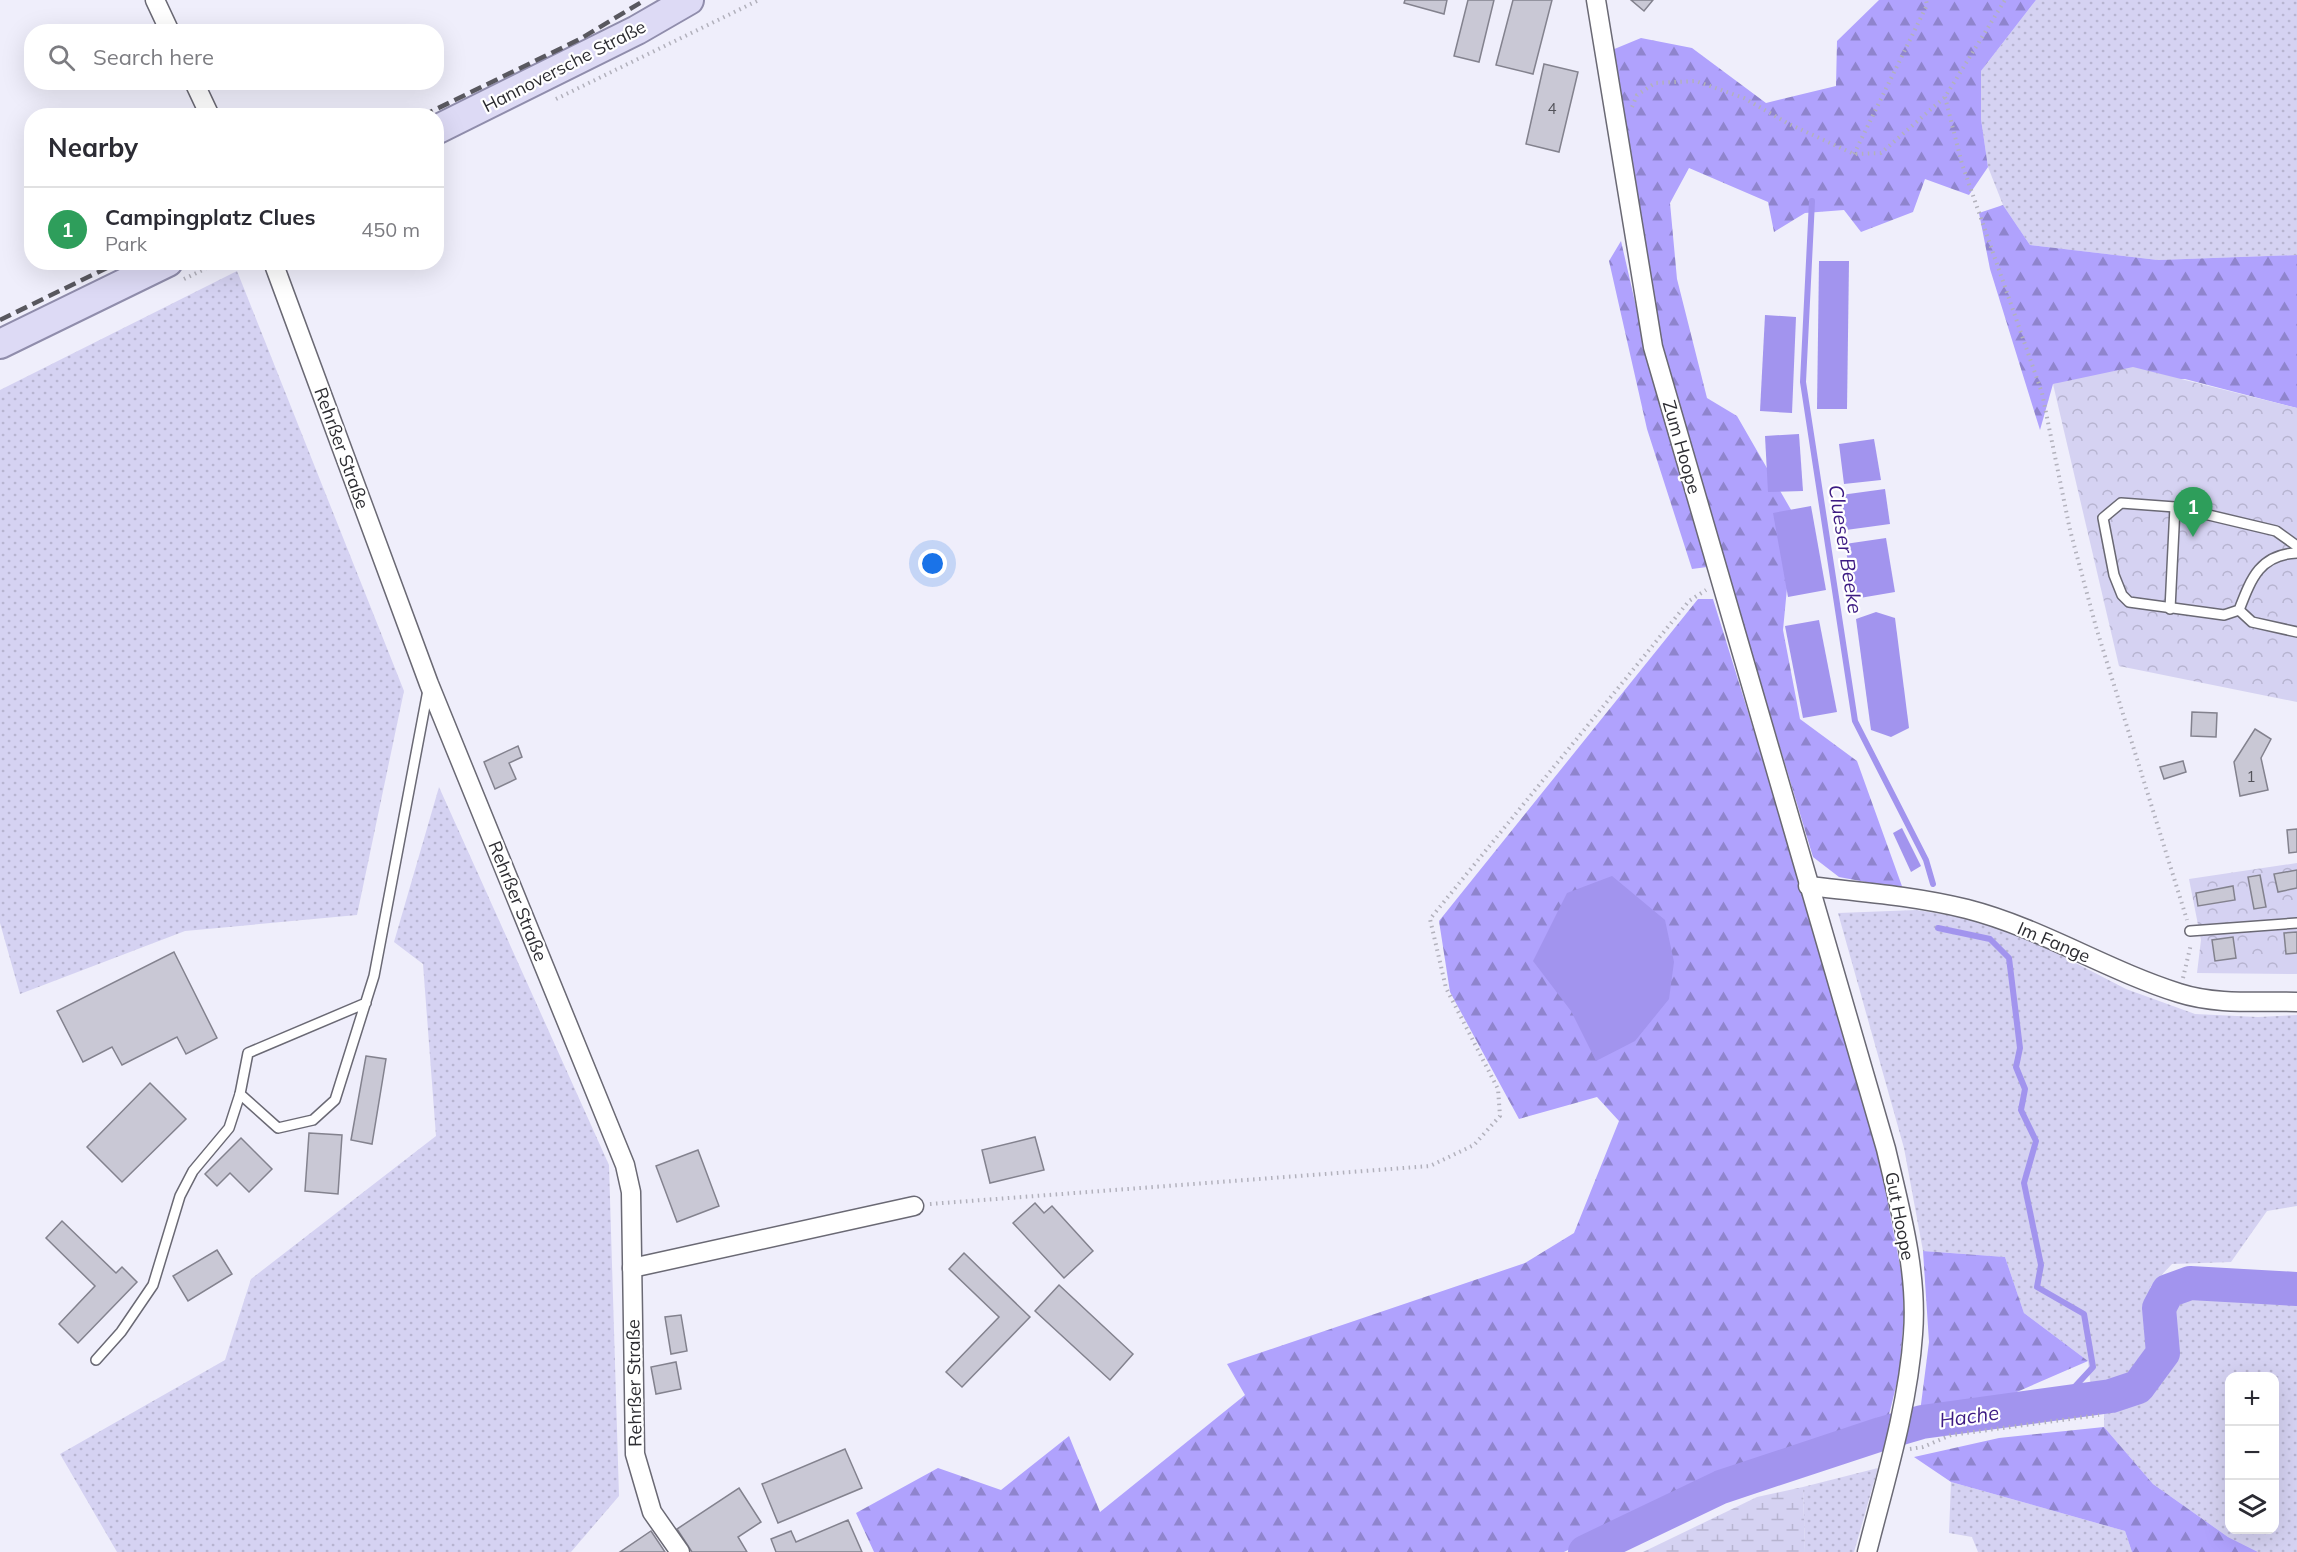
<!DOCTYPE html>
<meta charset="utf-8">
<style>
body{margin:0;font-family:Mulish,sans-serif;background:#f7f7f7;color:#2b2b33}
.controls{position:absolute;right:18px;bottom:18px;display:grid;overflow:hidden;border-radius:12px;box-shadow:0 6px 24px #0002}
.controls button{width:54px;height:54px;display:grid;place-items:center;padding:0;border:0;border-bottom:2px solid #e1e1e2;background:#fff;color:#2b2b33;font:30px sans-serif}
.you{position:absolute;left:933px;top:564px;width:21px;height:21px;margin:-15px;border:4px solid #fff;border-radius:50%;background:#1a73e8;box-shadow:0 0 0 9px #1a73e833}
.badge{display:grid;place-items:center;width:39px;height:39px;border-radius:50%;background:#db2777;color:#fff;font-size:20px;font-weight:700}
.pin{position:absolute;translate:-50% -50px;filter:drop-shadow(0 2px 3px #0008)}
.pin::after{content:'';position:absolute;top:32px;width:21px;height:18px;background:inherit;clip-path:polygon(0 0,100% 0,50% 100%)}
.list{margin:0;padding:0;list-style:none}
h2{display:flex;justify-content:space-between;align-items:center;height:78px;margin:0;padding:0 24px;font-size:26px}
h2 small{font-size:20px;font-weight:400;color:#7c7c81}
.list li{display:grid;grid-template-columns:39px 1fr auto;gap:18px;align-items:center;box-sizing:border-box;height:84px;padding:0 24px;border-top:2px solid #e1e1e2}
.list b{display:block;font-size:22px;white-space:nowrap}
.list p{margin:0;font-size:20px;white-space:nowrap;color:#7c7c81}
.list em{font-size:20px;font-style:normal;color:#7c7c81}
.icon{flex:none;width:33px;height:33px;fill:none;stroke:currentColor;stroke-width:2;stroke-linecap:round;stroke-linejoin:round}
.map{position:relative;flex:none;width:2297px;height:1552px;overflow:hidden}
.search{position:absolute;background:#fff;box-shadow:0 6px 24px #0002;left:24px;top:24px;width:420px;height:66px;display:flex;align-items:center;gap:15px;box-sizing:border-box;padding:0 21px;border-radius:24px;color:#7c7c81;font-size:22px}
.panel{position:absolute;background:#fff;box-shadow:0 6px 24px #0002;left:24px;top:108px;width:420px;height:162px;border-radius:24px}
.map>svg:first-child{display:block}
.grass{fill:url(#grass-dots);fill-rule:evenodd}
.forest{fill:url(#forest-firs)}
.wetland{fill:url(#wetland-marsh)}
.park{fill:url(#park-crowns)}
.water{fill:#a294ee}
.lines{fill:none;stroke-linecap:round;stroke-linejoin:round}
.stream{stroke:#a294ee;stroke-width:6}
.river{stroke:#a294ee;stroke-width:34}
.building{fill:#c9c8d5;stroke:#83828e;stroke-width:1.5}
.service-casing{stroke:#6a6974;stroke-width:12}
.minor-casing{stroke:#6a6974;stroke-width:21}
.primary-casing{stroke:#908dac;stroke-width:32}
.path{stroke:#b2b1bc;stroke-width:4;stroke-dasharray:1.5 4.5;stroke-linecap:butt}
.service{stroke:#fff;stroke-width:9}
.minor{stroke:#fff;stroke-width:18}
.primary{stroke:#dddaf5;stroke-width:28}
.rail{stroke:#59585f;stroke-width:4.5;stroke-dasharray:12 6;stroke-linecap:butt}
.labels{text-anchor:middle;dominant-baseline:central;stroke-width:4.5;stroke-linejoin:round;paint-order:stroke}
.number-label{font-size:15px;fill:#53535a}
.street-label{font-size:18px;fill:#2c2c31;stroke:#fff}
.water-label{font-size:20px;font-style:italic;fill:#3d1b83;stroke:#fff}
</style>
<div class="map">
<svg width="2297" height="1552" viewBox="0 0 2297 1552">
<defs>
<pattern id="grass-dots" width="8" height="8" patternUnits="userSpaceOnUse" patternTransform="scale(1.5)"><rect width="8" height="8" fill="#d5d2f2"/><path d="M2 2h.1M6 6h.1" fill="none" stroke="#b7b4d0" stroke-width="1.8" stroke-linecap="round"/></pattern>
<pattern id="forest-firs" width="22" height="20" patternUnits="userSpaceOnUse" patternTransform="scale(1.5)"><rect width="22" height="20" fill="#b0a2fd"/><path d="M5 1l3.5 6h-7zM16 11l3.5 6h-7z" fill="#8f84cd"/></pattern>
<pattern id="wetland-marsh" width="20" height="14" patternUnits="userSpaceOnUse" patternTransform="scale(1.5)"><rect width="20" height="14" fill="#d5d2f2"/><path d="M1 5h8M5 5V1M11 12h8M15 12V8" fill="none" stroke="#b7b4d0"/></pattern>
<pattern id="park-crowns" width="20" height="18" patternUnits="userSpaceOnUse" patternTransform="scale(1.5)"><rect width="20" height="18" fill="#d5d2f2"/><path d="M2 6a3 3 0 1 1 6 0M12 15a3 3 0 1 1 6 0" fill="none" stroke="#b7b4d0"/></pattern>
</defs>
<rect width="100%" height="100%" fill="#efeefb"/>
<g class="grass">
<polygon points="2036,0 2297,0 2297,255 2158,260 2030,245 2003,205 1988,167 1981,119 1981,71"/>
<polygon points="237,271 404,691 357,915 185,931 20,994 0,923 0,390"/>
<polygon points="439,787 609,1165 619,1496 571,1552 117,1552 60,1454 225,1360 251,1279 436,1136 423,964 394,942"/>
<polygon points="1917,910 1965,918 2025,937 2126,989 2195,1014 2258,1017 2297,1015 2297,1206 2267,1211 2231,1262 2172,1264 2150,1287 2151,1341 2128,1375 2091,1388 2088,1361 2024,1313 2005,1257 1923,1251 1904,1148 1838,913"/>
<path d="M2197 1291 2297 1299V1552H2258L2228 1537 2153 1484 2104 1427V1407L2142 1395 2171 1355 2174 1336 2172 1303 2178 1294ZM2230 1376H2274V1530H2230Z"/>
<polygon points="1878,1468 1854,1552 1805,1552 1803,1487"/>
<polygon points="1951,1482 2125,1531 2132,1552 1978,1552 1972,1537 1949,1533"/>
</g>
<g class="forest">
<polygon points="1879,0 2036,0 1981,71 1981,119 1988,167 1969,195 1925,179 1913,212 1861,232 1844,210 1805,213 1774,232 1768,202 1689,168 1670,203 1677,279 1707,398 1737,416 1794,515 1783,630 1800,719 1857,761 1903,889 1839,877 1813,857 1659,345 1612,50 1641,38 1692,48 1766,103 1836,86 1837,41"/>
<polygon points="2003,205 2030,245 2158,260 2297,255 2297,408 2185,379 2053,384 2040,430 1990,269 1979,213"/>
<polygon points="1621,241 1646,350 1707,567 1692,569 1647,429 1609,261"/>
<polygon points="1698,599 1713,599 1802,886 1878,1152 1903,1281 1904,1317 1899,1374 1889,1415 1855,1434 1689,1490 1564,1552 874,1552 856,1513 938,1468 1001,1490 1069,1436 1100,1512 1245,1395 1227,1364 1525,1263 1574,1233 1619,1121 1597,1097 1519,1119 1450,992 1439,921"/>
<polygon points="1923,1251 2005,1257 2024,1313 2088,1361 1980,1408 1920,1412 1929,1342"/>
<polygon points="2104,1427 2153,1484 2228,1537 2258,1552 2132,1552 2125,1531 1951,1482 1914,1457 1999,1438"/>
</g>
<polygon class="wetland" points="1803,1487 1805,1552 1643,1552 1757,1497"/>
<g class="park">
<polygon points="2133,367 2297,408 2297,702 2119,666 2053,384"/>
<polygon points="2297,863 2297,974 2197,973 2201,940 2189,879"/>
</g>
<g class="water">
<polygon points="1819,261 1849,261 1847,409 1817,409"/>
<polygon points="1765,315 1796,317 1792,413 1760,411"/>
<polygon points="1799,434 1803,491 1768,492 1765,436"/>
<polygon points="1874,439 1881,480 1844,484 1839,444"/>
<polygon points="1885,489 1890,524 1846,530 1841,495"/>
<polygon points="1811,506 1826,590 1788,597 1773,513"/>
<polygon points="1886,538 1895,592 1854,599 1845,544"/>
<polygon points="1876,612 1895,618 1909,728 1891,737 1871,730 1856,619"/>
<polygon points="1819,620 1837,712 1803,718 1785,626"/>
<polygon points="1902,828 1921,866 1911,872 1893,833"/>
<polygon points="1612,876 1665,920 1674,962 1669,999 1635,1041 1596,1061 1571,1011 1533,961 1567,893"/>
</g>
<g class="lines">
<g class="stream">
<polyline points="1812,201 1803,382 1855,721 1926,860 1933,884"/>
<polyline points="1938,928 1990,939 2009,958 2020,1048 2016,1067 2025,1089 2021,1110 2036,1141 2024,1183 2041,1265 2037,1287 2084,1314 2093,1367 2069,1393 2067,1402"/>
</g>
<polyline class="river" points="1585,1552 1721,1487 1881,1434 1922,1422 2111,1396 2138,1387 2163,1353 2159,1308 2168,1291 2190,1283 2297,1289"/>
</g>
<g class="building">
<polygon points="1405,0 1447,0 1444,14 1404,3"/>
<polygon points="1468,0 1494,0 1479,62 1454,56"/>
<polygon points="1513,0 1552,0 1533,74 1496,65"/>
<polygon points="1631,0 1653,0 1644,11"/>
<polygon points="1544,64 1578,72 1559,152 1526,144"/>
<polygon points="2192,712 2217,713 2216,737 2191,736"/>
<polygon points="2255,729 2271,739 2261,758 2268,790 2240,796 2234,762"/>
<polygon points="518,746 522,757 509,763 516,779 495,789 484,762"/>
<polygon points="2183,761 2186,772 2164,779 2160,767"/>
<polygon points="2297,829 2297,852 2289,853 2287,830"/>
<polygon points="2297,870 2297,888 2278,892 2274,874"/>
<polygon points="2260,875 2266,907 2254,909 2248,877"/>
<polygon points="2233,886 2235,900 2198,906 2196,893"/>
<polygon points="2297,932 2297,953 2286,954 2284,933"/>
<polygon points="2233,937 2236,958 2215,961 2212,940"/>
<polygon points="174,952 217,1038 186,1054 177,1037 122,1065 112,1047 83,1062 57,1011"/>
<polygon points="366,1056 386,1059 372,1144 351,1140"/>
<polygon points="150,1083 186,1119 122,1182 87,1147"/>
<polygon points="309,1133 342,1135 338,1194 305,1191"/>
<polygon points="1035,1137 1044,1170 990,1183 982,1150"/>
<polygon points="241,1138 272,1169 249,1192 230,1173 217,1186 205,1174"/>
<polygon points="698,1150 719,1206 677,1222 656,1166"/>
<polygon points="1035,1203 1044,1213 1052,1206 1093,1251 1064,1278 1013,1223"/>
<polygon points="62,1221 116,1273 122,1267 137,1282 78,1343 59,1324 95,1286 46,1238"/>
<polygon points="217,1250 232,1274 188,1301 173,1276"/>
<polygon points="964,1253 1030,1317 962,1387 946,1372 999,1317 949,1269"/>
<polygon points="1059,1285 1133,1354 1110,1380 1035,1311"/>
<polygon points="681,1315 687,1351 671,1354 665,1317"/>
<polygon points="676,1362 681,1389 656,1394 651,1367"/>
<polygon points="845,1449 862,1488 778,1523 762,1484"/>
<polygon points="739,1488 761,1522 738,1537 747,1552 692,1552 677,1529"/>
<polygon points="848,1520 862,1552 776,1552 771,1539 791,1531 796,1542"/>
<polygon points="651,1531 665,1552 620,1552"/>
</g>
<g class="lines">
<defs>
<g id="service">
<path d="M2297 546 2276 531 2175 507 2121 503 2103 518 2114 575 2122 595 2129 602 2224 615 2239 610C2251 579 2260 554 2297 553"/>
<polyline points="2170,609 2175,507"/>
<polyline points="2239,610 2252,622 2297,632"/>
<polyline points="2190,931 2297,923"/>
<polyline points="366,1003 248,1053 240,1094 278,1128 313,1120 335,1100 374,976 428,690"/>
<polyline points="96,1360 121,1332 153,1285 180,1196 193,1171 229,1128 240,1094"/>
</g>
<g id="minor">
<polyline points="155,0 170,32"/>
<path d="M1596 0 1653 347 1886 1149C1900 1209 1918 1272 1913 1334 1908 1407 1885 1481 1867 1552"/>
<polyline points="194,82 210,116"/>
<polyline points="273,262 429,684 625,1165 631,1192 635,1454 652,1512 680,1552"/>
<path d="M1808 886C1861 892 1915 896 1967 909 2041 928 2106 970 2179 993 2216 1005 2259 1001 2297 1002"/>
<polyline points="632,1268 914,1206"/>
</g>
<g id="primary">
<polyline points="436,130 637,30 689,0"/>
<polyline points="0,344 168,262"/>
</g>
</defs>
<use href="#service" class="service-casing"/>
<use href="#minor" class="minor-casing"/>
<use href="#primary" class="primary-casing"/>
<g class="path">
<polyline points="1945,97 1962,164 2042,393 2070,530 2096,627 2187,920"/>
<polyline points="556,99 759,0"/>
<polyline points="1632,107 1637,95 1655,83 1696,81 1744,98 1789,124 1854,154 1881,153 1945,97 2005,0"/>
<polyline points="1854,154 1927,5 1926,0"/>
<polyline points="184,279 219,262"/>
<polyline points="2183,978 2191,944"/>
<polyline points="930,1204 1430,1166 1474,1145 1500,1116 1498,1089 1446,988 1430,919 1689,601 1706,590"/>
<polyline points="1910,1449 1923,1447 1951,1435 2099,1415"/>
</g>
<use href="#service" class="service"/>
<use href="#minor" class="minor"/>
<use href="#primary" class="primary"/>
<g class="rail">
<polyline points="422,116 580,39 645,0"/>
<polyline points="0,320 119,262"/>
</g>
</g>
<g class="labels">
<g class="number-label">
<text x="1552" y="108">4</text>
<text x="2251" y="776">1</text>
</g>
<g class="street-label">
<text transform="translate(564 66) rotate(-27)">Hannoversche Straße</text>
<text transform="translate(1682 447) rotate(74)">Zum Hoope</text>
<text transform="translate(342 448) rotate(70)">Rehrßer Straße</text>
<text transform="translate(518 901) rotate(68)">Rehrßer Straße</text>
<text transform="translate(2054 942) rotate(23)">Im Fange</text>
<text transform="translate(1900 1216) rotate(79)">Gut Hoope</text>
<text transform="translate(634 1383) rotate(-91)">Rehrßer Straße</text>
</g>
<g class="water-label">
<text transform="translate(1846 549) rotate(81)">Clueser Beeke</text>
<text transform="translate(1969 1416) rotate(-8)">Hache</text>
</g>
</g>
</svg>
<div class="controls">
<button>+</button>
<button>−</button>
<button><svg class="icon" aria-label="layers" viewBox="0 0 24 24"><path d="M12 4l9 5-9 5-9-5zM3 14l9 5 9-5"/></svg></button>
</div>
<div class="you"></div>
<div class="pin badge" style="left:2193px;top:537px;background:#2e9e5b">1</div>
<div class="search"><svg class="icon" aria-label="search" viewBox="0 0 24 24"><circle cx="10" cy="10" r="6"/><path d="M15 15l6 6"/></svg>Search here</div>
<section class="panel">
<h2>Nearby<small></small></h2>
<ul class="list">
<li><span class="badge" style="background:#2e9e5b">1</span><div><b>Campingplatz Clues</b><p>Park</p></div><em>450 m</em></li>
</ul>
</section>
</div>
